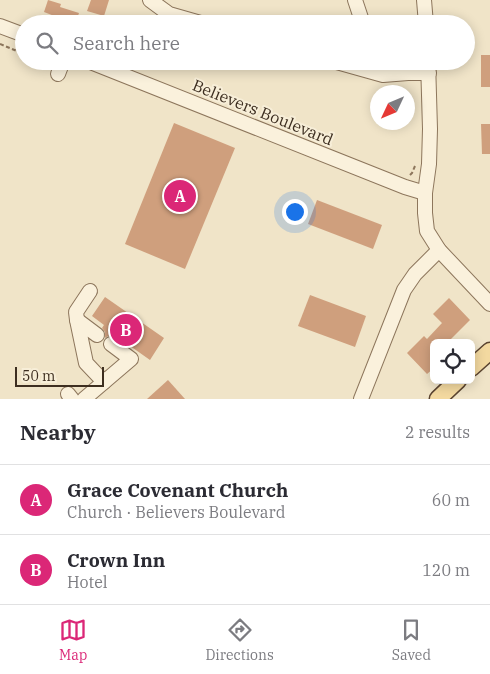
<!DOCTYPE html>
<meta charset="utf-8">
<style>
body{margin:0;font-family:"IBM Plex Serif",serif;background:#f2f2f3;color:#2b2b33}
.controls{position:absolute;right:15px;bottom:15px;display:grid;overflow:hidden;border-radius:8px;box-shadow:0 2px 12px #0003}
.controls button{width:45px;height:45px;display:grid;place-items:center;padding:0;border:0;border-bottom:1px solid #e1e1e2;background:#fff;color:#2b2b33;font:25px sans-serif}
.compass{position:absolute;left:370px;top:85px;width:45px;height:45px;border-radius:50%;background:#fff;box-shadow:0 2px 12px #0003;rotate:226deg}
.scale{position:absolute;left:15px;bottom:12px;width:89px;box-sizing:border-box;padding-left:5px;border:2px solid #3d2e20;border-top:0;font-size:14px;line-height:18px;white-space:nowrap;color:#3d2e20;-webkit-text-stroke:4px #f7eed8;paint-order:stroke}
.you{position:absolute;left:294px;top:211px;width:18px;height:18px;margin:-12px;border:4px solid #fff;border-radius:50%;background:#1a73e8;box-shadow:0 0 0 8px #1a73e833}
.badge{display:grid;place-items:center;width:32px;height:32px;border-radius:50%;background:#db2777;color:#fff;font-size:16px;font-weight:700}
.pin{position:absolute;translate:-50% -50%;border:2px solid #fff;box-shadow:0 1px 5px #0006}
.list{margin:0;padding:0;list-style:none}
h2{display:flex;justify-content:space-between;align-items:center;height:65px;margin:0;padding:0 20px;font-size:21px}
h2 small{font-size:16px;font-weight:400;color:#7c7c81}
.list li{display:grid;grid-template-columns:32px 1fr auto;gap:15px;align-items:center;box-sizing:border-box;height:70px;padding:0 20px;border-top:1px solid #e1e1e2}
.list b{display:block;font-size:19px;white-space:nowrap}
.list p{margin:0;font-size:16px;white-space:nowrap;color:#7c7c81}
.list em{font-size:16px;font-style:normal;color:#7c7c81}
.icon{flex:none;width:28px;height:28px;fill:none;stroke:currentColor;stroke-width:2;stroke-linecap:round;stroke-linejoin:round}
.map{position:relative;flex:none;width:490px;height:399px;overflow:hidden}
.search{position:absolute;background:#fff;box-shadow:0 2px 12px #0003;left:15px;right:15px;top:15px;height:55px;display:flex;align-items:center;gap:12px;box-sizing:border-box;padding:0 18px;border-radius:28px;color:#7c7c81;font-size:19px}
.sheet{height:205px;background:#fff}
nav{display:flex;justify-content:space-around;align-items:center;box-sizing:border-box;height:70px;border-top:1px solid #e1e1e2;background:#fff;font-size:14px;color:#7c7c81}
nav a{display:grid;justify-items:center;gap:2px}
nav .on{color:#db2777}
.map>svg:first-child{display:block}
.building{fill:#cf9f7d}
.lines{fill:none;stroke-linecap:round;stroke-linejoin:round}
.minor-casing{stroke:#8d765c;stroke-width:16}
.major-casing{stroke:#5b4430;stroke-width:19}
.path{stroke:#8d765c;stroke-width:2;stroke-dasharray:4 2.5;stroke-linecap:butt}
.minor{stroke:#faf1dc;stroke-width:14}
.major{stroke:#f3d9a0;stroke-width:16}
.labels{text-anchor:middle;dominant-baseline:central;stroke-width:4;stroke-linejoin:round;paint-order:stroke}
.street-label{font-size:16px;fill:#3d2e20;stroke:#f7eed8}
</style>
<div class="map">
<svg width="490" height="399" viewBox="0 0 490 399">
<rect width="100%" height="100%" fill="#f0e4c8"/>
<g class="building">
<polygon points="48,0 61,4 60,7 79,13 75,24 69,24 61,21 62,19 44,12"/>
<polygon points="91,0 109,0 104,16 87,11"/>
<rect x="481" y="55" width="9" height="32"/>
<polygon points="174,123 235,148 185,269 125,244"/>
<polygon points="481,124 490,124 490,154 482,154"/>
<polygon points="317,200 382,225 373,249 308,224"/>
<polygon points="310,295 366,316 355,347 298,326"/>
<polygon points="105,297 164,338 150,360 116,336 108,336 105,338 105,332 102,328 104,325 92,316"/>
<polygon points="449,298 470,320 447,343 434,343 434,368 427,374 407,353 424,336 427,339 442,323 433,314"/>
<polygon points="168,380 185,399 147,399"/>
</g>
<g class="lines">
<defs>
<g id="minor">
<polyline points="150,0 169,14 204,24"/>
<polyline points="355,0 363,24"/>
<polyline points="424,0 426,24"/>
<polyline points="0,26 24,35"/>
<polyline points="88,61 405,187 425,193"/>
<polyline points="333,61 383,75 408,73 429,73"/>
<polyline points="394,61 408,73"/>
<polyline points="428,61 430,129 429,164 425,193 425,213 427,231 439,250 490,304"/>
<polyline points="58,74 63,61"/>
<polyline points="77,320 76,312 90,291"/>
<polyline points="97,335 77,320 86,363 104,382"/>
<polyline points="68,394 72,399"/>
<polyline points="84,399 131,359 111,344"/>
<polyline points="361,399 404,290 415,274 439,250"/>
</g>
<g id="major">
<polyline points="471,368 490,351"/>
<polyline points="438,399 458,380"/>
</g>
</defs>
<use href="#minor" class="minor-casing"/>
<use href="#major" class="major-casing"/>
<g class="path">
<polyline points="0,44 24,54"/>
<polyline points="410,175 412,173 415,166"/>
</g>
<use href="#minor" class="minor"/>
<use href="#major" class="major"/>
</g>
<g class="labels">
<g class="street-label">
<text transform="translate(263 112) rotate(22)">Believers Boulevard</text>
</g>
</g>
</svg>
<div class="controls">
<button><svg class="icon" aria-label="locate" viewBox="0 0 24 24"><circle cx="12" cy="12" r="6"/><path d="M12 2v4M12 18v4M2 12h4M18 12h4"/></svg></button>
</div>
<svg class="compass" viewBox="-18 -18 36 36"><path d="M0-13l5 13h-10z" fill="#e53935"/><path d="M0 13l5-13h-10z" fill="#7c7c81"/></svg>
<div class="scale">50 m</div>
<div class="you"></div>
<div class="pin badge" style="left:180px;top:196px">A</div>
<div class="pin badge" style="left:126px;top:330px">B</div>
<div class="search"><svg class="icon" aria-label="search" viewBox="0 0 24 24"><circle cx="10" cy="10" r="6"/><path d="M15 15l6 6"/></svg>Search here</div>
</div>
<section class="sheet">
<h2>Nearby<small>2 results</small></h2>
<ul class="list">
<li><span class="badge">A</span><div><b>Grace Covenant Church</b><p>Church · Believers Boulevard</p></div><em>60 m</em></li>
<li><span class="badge">B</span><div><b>Crown Inn</b><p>Hotel</p></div><em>120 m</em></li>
</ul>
</section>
<nav>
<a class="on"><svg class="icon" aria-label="map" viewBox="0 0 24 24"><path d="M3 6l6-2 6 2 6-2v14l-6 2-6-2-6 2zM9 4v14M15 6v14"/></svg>Map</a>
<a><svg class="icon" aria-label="directions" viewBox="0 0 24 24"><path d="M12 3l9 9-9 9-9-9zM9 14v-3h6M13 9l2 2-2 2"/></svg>Directions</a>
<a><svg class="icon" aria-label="saved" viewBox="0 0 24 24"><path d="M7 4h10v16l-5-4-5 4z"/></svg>Saved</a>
</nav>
